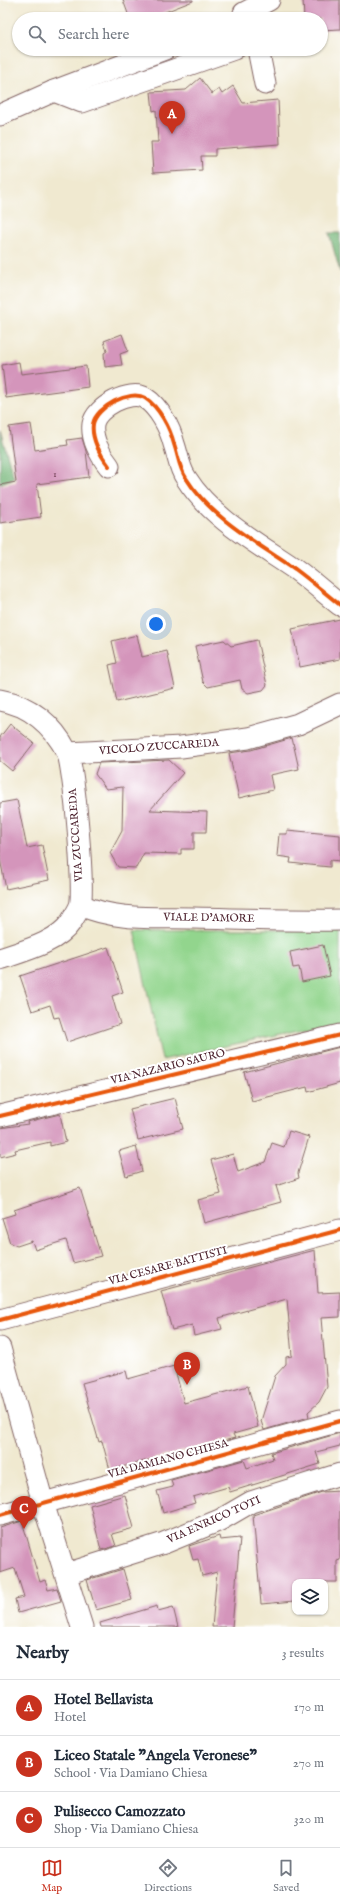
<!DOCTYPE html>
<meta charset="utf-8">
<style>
body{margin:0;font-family:"IM FELL English",serif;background:#f2f2f3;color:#1f2937}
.controls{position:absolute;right:12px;bottom:12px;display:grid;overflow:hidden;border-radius:8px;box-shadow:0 1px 3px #0004}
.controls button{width:36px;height:36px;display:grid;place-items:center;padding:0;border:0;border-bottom:1px solid #e0e1e3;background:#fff;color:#1f2937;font:20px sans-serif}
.you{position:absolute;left:156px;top:624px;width:14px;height:14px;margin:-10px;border:3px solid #fff;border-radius:50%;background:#1a73e8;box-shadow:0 0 0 6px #1a73e833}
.badge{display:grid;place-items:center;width:26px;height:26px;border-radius:50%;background:#c8321e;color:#fff;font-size:13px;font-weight:700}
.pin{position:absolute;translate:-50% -33px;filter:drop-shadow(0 1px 2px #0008)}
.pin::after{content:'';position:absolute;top:21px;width:14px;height:12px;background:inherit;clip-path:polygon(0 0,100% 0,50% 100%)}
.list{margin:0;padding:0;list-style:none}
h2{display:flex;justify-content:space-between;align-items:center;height:52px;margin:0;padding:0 16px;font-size:17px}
h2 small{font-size:13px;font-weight:400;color:#747a83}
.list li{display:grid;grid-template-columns:26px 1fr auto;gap:12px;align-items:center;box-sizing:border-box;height:56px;padding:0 16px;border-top:1px solid #e0e1e3}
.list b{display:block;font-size:15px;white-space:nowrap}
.list p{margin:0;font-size:13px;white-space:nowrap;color:#747a83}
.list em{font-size:13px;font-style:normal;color:#747a83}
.icon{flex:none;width:22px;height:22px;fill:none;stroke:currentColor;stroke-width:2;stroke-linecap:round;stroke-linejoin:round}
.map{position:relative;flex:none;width:340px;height:1627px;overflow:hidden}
.search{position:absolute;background:#fff;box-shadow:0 1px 3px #0004;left:12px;right:12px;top:12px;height:44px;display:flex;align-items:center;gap:10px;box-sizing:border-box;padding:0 14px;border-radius:22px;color:#747a83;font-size:15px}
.sheet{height:220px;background:#fff}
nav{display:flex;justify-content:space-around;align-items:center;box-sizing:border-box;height:56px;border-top:1px solid #e0e1e3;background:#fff;font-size:11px;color:#747a83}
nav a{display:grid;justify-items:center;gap:2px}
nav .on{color:#c8321e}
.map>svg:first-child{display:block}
.green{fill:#92d58d;stroke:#6e7a5c}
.forest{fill:#75b678;stroke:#606a52}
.building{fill:#d495bb}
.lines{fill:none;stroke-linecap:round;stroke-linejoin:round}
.minor-casing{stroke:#846665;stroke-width:23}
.minor{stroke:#fff;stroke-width:21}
.cycleway-casing{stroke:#fff;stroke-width:6}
.cycleway{stroke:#e8590c;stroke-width:4}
.labels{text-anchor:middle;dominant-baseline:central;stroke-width:4;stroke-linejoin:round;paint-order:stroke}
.number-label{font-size:9px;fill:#6c3c4f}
.street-label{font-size:11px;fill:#4a1f2b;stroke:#fff}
</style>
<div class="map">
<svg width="340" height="1627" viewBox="0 0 340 1627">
<rect width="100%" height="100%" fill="#fff"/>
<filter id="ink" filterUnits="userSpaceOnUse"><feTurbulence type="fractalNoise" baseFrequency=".025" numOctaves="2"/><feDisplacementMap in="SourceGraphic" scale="8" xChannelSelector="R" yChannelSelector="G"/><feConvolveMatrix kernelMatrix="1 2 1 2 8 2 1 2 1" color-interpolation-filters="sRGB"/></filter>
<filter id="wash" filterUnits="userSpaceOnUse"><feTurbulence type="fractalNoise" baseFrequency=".012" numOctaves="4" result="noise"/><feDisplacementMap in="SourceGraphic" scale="16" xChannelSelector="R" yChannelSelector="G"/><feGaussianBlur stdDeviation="0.9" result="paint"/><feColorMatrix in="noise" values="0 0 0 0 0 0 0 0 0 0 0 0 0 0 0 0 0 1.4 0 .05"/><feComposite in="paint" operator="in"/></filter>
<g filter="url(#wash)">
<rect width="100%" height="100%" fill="#f0e9d0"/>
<polygon class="green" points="134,930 340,930 340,1021 162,1060"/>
<g class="forest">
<polygon points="329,233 340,233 340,272"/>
<polygon points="0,430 14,478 0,484"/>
</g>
<g id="blocks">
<g class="building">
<polygon points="123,0 193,0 193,1 147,19 130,19"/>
<polygon points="303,0 340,0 340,29 321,30 321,19 304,19"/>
<polygon points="200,78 212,94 219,89 222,94 233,86 243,103 278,100 280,144 215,149 215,156 201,156 202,170 153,173 151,142 158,142 156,110 153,111 151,92 186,90"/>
<polygon points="122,334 128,351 120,354 122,365 105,367 104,353 107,351 104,341"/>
<polygon points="19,362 21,374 86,366 88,387 6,398 2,365"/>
<polygon points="31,424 35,450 68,445 67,440 82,438 86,451 89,477 37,484 41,517 0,523 0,485 16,482 9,427"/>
<polygon points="340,619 340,659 300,667 292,629"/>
<polygon points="137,635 142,657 167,651 175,688 117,702 109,665 117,663 112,641"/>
<polygon points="224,640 231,646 257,640 267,685 263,690 248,693 242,689 240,680 208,687 203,682 195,646"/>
<polygon points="10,724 34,743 12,771 0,761 0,737"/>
<polygon points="292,738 299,769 270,775 273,790 239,798 229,753 251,750"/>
<polygon points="169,760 183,773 150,810 207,812 206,832 194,832 194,849 181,849 181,854 144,853 136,868 118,867 110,853 122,831 123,787 106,789 95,774 99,763"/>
<polygon points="17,800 27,848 42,845 49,880 6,889 0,859 0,803"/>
<polygon points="287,830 340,835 340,861 330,860 330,867 290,863 291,858 277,856 279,834 287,834"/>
<polygon points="323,945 330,976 302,982 299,967 293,968 290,952"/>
<polygon points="108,947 123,992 112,996 120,1024 67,1042 59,1017 54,1018 50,1005 32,1011 20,976"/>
<polygon points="340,1047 340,1083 308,1092 307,1087 252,1101 244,1072"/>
<polygon points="175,1098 183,1129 138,1140 130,1109"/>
<polygon points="60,1114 66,1142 50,1146 50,1142 15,1150 16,1153 0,1157 0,1128 28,1124 27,1122"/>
<polygon points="289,1131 309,1137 298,1173 299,1178 276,1186 281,1202 204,1223 198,1200 221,1194 211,1160 233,1154 238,1172 265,1162 272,1143 284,1147"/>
<polygon points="136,1146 142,1171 126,1176 119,1151"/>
<polygon points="80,1188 101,1256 73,1263 66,1240 35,1250 32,1241 17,1246 10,1243 2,1218 15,1214 14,1210"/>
<polygon points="315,1250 318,1293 340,1292 340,1317 321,1318 327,1387 319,1402 308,1412 309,1417 264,1430 261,1421 275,1376 286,1364 286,1357 292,1356 287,1299 219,1318 222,1329 194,1336 192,1325 172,1330 161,1291"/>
<polygon points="174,1366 184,1403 248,1386 258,1427 233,1434 235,1438 110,1470 102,1441 99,1442 82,1383 126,1371 128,1379"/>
<polygon points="340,1433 340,1446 316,1452 320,1464 230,1492 228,1487 193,1497 195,1503 163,1513 157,1491 173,1487 171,1480 244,1460 247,1468 273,1459 271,1453"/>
<polygon points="340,1491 340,1560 337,1561 337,1582 295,1582 295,1601 261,1604 253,1515 322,1492"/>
<polygon points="125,1495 134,1528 112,1534 116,1546 101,1550 90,1505"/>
<polygon points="22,1521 40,1582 45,1580 48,1590 57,1588 61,1601 18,1613 15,1599 24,1597 15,1568 0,1573 0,1528"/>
<polygon points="219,1536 220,1540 240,1538 232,1627 212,1627 217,1572 202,1576 198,1559 193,1560 189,1546"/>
<polygon points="123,1569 132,1600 96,1610 87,1580"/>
<polygon points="157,1606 158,1611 173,1607 178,1627 101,1627 100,1623"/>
</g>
</g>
</g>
<g filter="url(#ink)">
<use href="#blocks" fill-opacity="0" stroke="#846665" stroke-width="1"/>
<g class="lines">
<defs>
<g id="minor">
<polyline points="244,13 269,0"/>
<polyline points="258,49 265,84"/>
<polyline points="54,91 82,102 234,49"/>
<polyline points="0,115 54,91 165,49"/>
<path d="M109 466C100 455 91 438 93 424 96 407 130 389 145 398 159 407 170 428 174 444 178 455 179 468 186 478 211 518 257 543 295 569 310 580 325 593 340 605"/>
<path d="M0 700C30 705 53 725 67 752 74 766 85 890 80 906 78 911 74 917 71 922 57 943 23 951 0 959"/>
<polyline points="68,753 181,747 248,738 298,724 340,704"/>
<path d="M81 905C115 921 157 917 194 918 243 919 291 921 340 920"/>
<polyline points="0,1116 340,1035"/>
<polyline points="0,1320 340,1230"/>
<polyline points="0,1348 43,1503 82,1627"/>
<polyline points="0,1515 340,1421"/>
<polyline points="66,1574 164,1543 220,1520 251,1502 340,1474"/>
</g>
</defs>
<use href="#minor" class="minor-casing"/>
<use href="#minor" class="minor"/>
<defs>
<g id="cycleway">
<path d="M109 466C100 455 91 438 93 424 96 407 130 389 145 398 159 407 170 428 174 444 178 455 179 468 186 478 211 518 257 543 295 569 310 580 325 593 340 605"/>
<polyline points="0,1116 340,1035"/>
<polyline points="0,1320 340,1230"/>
<polyline points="0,1515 340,1421"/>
</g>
</defs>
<use href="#cycleway" class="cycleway-casing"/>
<use href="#cycleway" class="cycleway"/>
</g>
</g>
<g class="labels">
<g class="number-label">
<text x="55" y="474">1</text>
</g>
<g class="street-label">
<text transform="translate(159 747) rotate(-4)">VICOLO ZUCCAREDA</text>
<text transform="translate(76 835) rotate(-94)">VIA ZUCCAREDA</text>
<text transform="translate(209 918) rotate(1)">VIALE D'AMORE</text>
<text transform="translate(168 1067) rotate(-14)">VIA NAZARIO SAURO</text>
<text transform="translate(168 1266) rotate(-15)">VIA CESARE BATTISTI</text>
<text transform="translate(168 1459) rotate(-15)">VIA DAMIANO CHIESA</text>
<text transform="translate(214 1520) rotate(-24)">VIA ENRICO TOTI</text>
</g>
</g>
</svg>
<div class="controls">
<button><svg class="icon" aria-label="layers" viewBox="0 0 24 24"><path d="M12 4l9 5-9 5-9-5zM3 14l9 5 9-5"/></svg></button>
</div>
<div class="you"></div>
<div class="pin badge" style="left:172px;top:134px">A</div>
<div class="pin badge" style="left:187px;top:1385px">B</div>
<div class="pin badge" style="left:24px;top:1529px">C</div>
<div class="search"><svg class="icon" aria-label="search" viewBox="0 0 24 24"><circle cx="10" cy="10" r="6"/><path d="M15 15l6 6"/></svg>Search here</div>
</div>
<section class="sheet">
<h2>Nearby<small>3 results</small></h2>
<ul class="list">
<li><span class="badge">A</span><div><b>Hotel Bellavista</b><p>Hotel</p></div><em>170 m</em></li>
<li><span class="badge">B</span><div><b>Liceo Statale &quot;Angela Veronese&quot;</b><p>School · Via Damiano Chiesa</p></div><em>270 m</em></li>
<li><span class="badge">C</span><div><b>Pulisecco Camozzato</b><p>Shop · Via Damiano Chiesa</p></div><em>320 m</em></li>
</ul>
</section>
<nav>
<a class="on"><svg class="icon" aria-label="map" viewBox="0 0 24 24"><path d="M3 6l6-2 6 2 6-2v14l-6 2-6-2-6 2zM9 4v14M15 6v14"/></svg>Map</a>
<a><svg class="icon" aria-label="directions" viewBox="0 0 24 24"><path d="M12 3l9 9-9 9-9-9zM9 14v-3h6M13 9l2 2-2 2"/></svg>Directions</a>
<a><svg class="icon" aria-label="saved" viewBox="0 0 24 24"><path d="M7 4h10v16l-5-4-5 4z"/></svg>Saved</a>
</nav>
